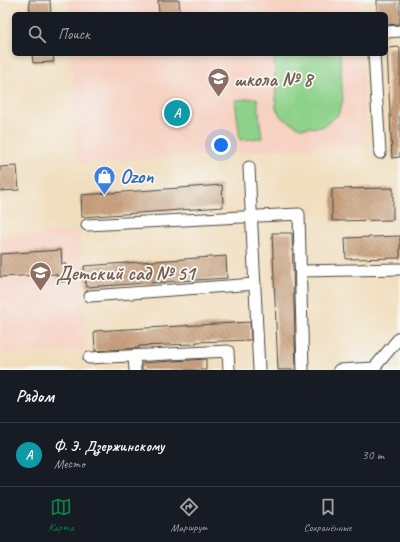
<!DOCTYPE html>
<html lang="ru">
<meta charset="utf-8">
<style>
body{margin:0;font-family:Caveat,sans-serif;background:#20242c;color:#f1f3f6}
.you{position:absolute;left:221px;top:145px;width:14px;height:14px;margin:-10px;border:3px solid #fff;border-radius:50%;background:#1a73e8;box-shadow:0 0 0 6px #1a73e833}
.badge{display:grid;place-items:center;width:26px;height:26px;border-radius:50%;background:#0b8043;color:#fff;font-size:13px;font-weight:700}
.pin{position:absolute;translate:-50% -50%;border:2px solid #fff;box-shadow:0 1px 4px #0006}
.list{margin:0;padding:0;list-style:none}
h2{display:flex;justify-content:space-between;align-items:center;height:52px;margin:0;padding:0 16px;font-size:17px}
h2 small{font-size:13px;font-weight:400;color:#9ea1a6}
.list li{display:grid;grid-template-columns:26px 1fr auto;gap:12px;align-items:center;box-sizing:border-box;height:64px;padding:0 16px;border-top:1px solid #363941}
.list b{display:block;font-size:15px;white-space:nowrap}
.list p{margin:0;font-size:13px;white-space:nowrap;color:#9ea1a6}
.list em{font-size:13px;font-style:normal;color:#9ea1a6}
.icon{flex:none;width:22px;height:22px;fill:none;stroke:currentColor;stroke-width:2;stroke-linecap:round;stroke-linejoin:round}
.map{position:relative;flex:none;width:400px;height:370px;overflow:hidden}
.search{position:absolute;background:#171b24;box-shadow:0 2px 6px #0003;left:12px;right:12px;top:12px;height:44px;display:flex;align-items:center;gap:10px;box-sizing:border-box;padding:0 14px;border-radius:6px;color:#9ea1a6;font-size:15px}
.sheet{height:116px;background:#171b24}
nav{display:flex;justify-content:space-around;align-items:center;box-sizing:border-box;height:56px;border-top:1px solid #363941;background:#171b24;font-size:11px;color:#9ea1a6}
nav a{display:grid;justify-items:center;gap:2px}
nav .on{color:#0b8043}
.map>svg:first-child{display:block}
.built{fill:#f6d2c3}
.pitch{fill:#8dd28b;stroke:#5c7e5b}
.building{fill:url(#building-back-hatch)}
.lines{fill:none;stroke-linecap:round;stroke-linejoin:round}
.minor-casing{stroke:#494641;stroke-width:13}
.minor{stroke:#fff;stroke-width:11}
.labels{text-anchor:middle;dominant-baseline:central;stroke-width:3.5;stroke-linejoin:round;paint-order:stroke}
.education-label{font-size:20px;font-weight:bold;fill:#785e54;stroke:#f6f6f2;text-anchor:start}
.shop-label{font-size:20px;font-weight:bold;fill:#366cbe;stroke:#f6f6f2;text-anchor:start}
</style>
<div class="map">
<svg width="400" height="370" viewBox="0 0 400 370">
<defs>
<pattern id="building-back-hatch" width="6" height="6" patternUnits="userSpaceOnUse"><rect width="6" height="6" fill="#c9a07d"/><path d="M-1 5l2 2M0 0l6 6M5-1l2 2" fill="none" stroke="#a38367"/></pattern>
</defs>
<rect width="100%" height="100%" fill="#f6f6f2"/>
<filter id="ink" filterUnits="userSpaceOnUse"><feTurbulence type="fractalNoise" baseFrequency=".025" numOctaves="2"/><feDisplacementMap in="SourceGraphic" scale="8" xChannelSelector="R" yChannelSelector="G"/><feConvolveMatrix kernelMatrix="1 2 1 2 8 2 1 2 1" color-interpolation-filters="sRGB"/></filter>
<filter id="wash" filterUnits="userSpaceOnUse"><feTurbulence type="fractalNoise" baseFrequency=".012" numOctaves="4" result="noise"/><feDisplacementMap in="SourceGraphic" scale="16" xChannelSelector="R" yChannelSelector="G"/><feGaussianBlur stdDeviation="0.9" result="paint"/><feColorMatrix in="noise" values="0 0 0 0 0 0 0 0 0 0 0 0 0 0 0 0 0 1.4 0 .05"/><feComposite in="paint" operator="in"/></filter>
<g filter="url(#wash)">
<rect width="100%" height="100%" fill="#f1debe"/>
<g class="built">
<polygon points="68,0 358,0 359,14 69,14"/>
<polygon points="71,54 361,54 367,144 78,164"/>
<polygon points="79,231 86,350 0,355 0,236"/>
</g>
<g class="pitch">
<polygon points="274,54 340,54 343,101 338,115 322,127 300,128 281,117 276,108"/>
<polygon points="257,98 262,138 240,140 235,100"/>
</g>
<g id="blocks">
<g class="building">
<polygon points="29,0 50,0 51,14 30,14"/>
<polygon points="158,0 179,0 180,14 159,14"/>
<polygon points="377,0 400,0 400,24 386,25 386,14 377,14"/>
<polygon points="400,47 400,157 392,158 387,48"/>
<polygon points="32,54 53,54 54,62 33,63"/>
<polygon points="17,166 19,190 0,191 0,167"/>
<polygon points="222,185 223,207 82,217 81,195"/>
<polygon points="393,188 393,220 332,221 332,189"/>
<polygon points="272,233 292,233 296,370 278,370"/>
<polygon points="400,236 400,258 346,259 345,238"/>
<polygon points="61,250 62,264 66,264 67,281 58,282 57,274 0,277 0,254"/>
<polygon points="226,256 227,278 86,287 84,266"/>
<polygon points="250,322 251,340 196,342 196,344 139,346 139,348 95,351 94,331"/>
<polygon points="206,359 206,370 142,370 142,363"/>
</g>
</g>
</g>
<g filter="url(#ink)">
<use href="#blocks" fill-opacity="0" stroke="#494641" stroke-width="1"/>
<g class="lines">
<defs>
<g id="minor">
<polyline points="386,32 400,31"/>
<polyline points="374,54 380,153"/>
<polyline points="249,167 259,370"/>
<polyline points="87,225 299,214 303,370"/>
<polyline points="302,271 400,269"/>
<polyline points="90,296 255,284"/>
<polyline points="134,356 135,370"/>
<polyline points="89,358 228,351 229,370"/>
<polyline points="339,370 374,368 400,337"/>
</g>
</defs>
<use href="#minor" class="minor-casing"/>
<use href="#minor" class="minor"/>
</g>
</g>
<defs>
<symbol id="school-pin" viewBox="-11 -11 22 30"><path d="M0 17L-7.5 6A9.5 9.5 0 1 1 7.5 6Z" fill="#8d6e63" stroke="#f6f6f2"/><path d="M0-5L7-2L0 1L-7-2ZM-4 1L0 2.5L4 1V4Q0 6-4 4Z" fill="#fff"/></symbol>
<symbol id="shop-pin" viewBox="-11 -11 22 30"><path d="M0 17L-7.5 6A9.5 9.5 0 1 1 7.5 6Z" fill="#3f7fe0" stroke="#f6f6f2"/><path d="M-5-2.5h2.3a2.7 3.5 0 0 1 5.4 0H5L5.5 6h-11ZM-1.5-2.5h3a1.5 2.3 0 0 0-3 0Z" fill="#fff"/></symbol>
</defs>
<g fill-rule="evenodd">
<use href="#school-pin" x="206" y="66" width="25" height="34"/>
<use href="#shop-pin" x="92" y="164" width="25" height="34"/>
<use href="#school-pin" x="28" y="260" width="25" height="34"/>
</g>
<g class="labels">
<g class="education-label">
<text x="234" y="79">школа № 8</text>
<text x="56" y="273">Детский сад № 51</text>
</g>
<g class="shop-label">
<text x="120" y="176">Ozon</text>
</g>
</g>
</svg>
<div class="you"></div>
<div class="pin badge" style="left:177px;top:113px;background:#0f9aa8">A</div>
<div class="search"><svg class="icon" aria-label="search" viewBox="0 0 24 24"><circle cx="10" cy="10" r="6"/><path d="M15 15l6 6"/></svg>Поиск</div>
</div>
<section class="sheet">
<h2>Рядом<small></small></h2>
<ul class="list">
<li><span class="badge" style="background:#0f9aa8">A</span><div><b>Ф. Э. Дзержинскому</b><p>Место</p></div><em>30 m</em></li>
</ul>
</section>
<nav>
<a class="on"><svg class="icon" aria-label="map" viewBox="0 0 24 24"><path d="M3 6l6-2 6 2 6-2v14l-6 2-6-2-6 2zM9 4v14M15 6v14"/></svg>Карта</a>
<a><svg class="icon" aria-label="directions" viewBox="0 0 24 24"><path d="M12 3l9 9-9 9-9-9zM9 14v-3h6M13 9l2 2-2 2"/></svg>Маршрут</a>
<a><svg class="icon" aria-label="saved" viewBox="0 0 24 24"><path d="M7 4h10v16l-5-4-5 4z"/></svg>Сохранённые</a>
</nav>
